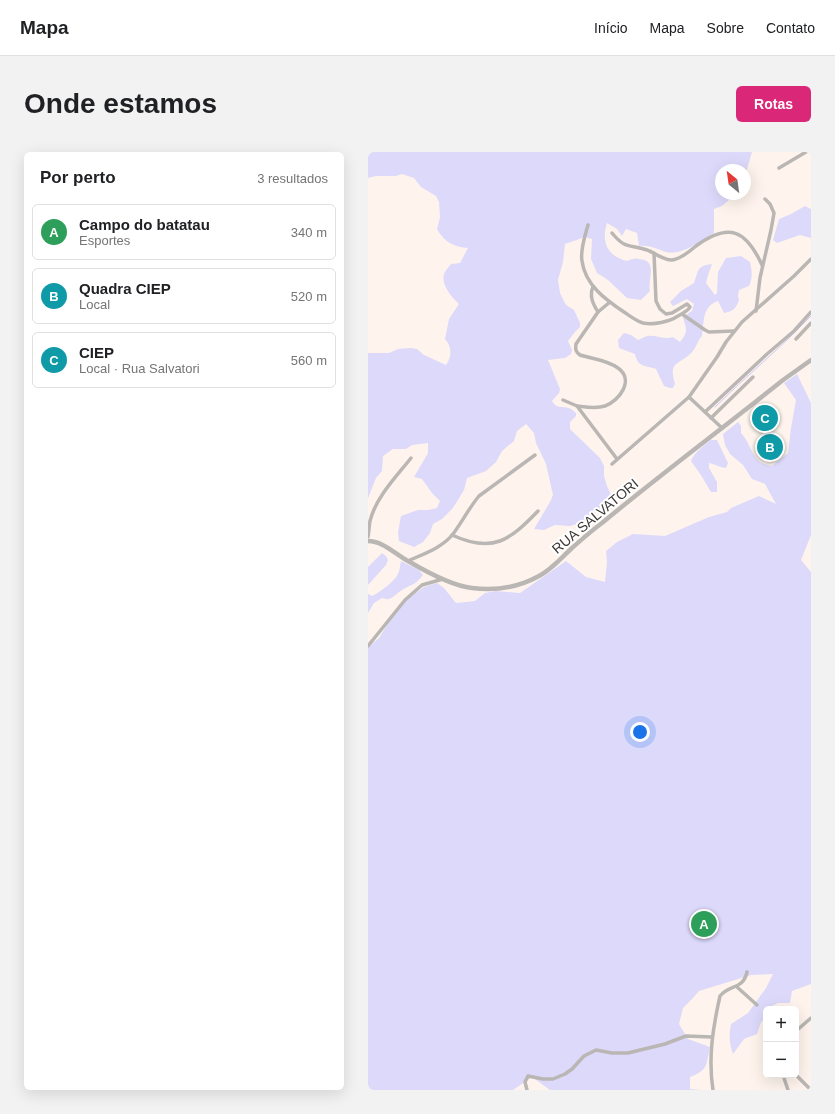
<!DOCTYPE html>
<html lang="pt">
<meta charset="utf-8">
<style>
body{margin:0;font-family:Helvetica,sans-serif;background:#f2f2f2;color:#202124}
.controls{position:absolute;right:12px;bottom:12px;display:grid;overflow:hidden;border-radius:6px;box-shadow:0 4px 16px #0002}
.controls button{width:36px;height:36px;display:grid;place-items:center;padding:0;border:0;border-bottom:1px solid #e0e0e0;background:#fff;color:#202124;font:20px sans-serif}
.compass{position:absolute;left:347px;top:12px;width:36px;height:36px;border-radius:50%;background:#fff;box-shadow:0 4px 16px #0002;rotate:331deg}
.you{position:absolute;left:272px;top:580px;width:14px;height:14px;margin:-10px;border:3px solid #fff;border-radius:50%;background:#1a73e8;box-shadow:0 0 0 6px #1a73e833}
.badge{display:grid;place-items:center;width:26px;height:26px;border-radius:50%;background:#db2777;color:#fff;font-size:13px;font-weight:700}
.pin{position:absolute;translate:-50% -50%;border:2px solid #fff;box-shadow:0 1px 4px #0006}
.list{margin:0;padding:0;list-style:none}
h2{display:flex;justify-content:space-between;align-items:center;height:52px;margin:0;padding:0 16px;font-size:17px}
h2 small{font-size:13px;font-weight:400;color:#757577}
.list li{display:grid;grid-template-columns:26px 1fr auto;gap:12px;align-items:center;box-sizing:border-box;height:56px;margin:0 8px 8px;padding:0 8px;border:1px solid #e0e0e0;border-radius:6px}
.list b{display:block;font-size:15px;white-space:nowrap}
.list p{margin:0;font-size:13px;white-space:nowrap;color:#757577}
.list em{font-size:13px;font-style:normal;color:#757577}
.map{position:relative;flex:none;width:443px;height:938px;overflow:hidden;border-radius:6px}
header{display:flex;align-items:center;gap:24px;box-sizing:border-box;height:56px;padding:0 20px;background:#fff;border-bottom:1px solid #e0e0e0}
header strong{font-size:19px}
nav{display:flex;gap:22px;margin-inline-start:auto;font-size:14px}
.intro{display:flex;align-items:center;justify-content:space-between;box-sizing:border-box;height:96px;padding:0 24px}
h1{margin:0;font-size:28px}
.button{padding:10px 18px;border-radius:6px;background:#db2777;color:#fff;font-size:14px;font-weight:700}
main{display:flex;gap:24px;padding:0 24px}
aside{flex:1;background:#fff;border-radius:6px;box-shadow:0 4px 16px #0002}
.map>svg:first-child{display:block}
.green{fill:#dcd9fa}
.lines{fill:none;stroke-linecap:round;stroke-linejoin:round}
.stream{stroke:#cbc6fa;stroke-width:1}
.minor{stroke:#bab6b3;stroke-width:3.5}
.tertiary{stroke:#bab6b3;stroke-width:4.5}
.labels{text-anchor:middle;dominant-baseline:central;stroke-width:4;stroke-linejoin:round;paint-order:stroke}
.street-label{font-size:14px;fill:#3e3a37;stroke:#fff}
</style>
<header>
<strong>Mapa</strong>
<nav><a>Início</a><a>Mapa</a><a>Sobre</a><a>Contato</a></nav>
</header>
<div class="intro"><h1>Onde estamos</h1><a class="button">Rotas</a></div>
<main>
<aside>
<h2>Por perto<small>3 resultados</small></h2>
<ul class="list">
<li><span class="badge" style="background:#2e9e5b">A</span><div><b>Campo do batatau</b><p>Esportes</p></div><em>340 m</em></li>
<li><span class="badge" style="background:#0f9aa8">B</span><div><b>Quadra CIEP</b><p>Local</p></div><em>520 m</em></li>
<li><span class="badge" style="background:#0f9aa8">C</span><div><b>CIEP</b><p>Local · Rua Salvatori</p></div><em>560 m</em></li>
</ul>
</aside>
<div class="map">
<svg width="443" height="938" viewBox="0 0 443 938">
<rect width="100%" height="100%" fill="#fef4ed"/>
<g class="green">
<path d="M0 0H384L377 24V18H353V42H368L354 54 346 57V81C332 89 315 104 298 100 289 97 281 93 271 94L269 81 258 77 254 84 249 77 239 71C233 90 239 104 259 109 264 107 266 106 271 107 291 108 279 128 282 139L273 148 259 146 240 128 229 121 223 107 224 87 217 85 197 92 195 110 190 128 192 141 198 153 206 158 212 171V175L207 180 200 189 204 198 203 202 197 206 180 208 192 237 191 241 184 249C189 258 195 253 203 257 205 258 206 260 208 261V264L202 270V277L232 306 236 314V324L239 334 246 350 226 361 216 370 202 374 187 373 176 378 166 377 182 350 185 343 178 312 168 291 166 281 158 272 149 279 146 289 134 299 128 310 118 319 99 326 96 338 85 356 74 367 65 372 62 381 55 390 46 395 31 389 30 380 33 364 50 358H60L69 356 72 349 64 341 54 327 46 325 60 301V291L44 293 38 297H25L15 304 14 319 8 326 0 346V201H21L30 197 43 196 49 197 56 203 78 213C84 205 84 194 77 187L81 167 91 152C83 145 71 130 77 120 79 117 81 114 83 112L92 111 100 96C86 95 76 90 69 77L72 65 71 50 68 44 53 35 46 26 34 22 28 24H8L0 26Z"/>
<polygon points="437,54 443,57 443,86 432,83 409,91 405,88 411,67 423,62"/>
<path d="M373 104 382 110C384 119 385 126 381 134L371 138 370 144 371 148C368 157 365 159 356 161L350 149C334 154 336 171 334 184 329 189 329 195 324 200 311 214 300 208 307 232L305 236H302L296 234 288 217C277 213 270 216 267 202L251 196 250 188 256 181 263 183 270 188C273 187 277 184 280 184 289 183 294 188 305 185L312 190C321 179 318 177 315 165L324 159 326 152 319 147 305 154 302 150 313 139 326 131C331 117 329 114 344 112L340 123 338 131 347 143 349 141 350 120 358 106Z"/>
<path d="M429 222 443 251V383L433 408 443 420V832L424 839 422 851H410L398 857V867L393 870 389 882 376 887 365 902C361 891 361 883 363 872L380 861 398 836 405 822 383 823 331 839 324 847 315 856 311 872 320 887 342 895C338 912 341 918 322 925V937L334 938H182L164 925 145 938H0V495L11 486 27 460 42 445 56 435 69 431 76 436 88 451 107 449 117 441 128 439 152 441 198 409 218 425 237 430 239 410 238 399 249 390 265 382 297 384 341 365 359 360 363 356 391 344 408 352 397 332 384 327 375 313 362 302 357 293 355 282 370 270 373 274V281C381 289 383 302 391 309 394 312 400 313 404 314L420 301 423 276 428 248 416 231Z"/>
<path d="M343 288H349L360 311 358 316C353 316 347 312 341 311V316L349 330V340H343L333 323 323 309C326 301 336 293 343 288Z"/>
<polygon points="14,401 18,404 20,408 18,413 0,433 0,415"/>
<path d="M33 409 51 418 55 423C46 434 44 432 34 438 26 443 23 450 14 446L6 451 0 461V442L4 444C11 441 27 429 30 422 32 418 32 413 33 409Z"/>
</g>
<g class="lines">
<path class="stream" d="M347 255C378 224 413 196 443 164"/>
<g class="minor">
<polyline points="411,16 438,0"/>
<path d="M220 73C217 84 212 98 214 109 217 133 238 148 256 160 262 164 268 169 275 171 286 173 301 170 310 164 315 161 320 159 322 155L319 152 304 161 298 162 292 157 288 149 286 101"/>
<path d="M244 81C258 98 261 92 279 98 287 101 295 108 304 108 313 107 322 99 328 94 361 70 378 78 394 113"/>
<polyline points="388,159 392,126 403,78 406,61 402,52 397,47"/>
<polyline points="230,160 242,150"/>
<polyline points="314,162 337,178 341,180 366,179"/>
<polyline points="428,187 443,171"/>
<polyline points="321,245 354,276"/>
<polyline points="195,248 209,254 249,307"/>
<path d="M209 254C218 255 228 257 237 254 251 249 267 228 250 216 239 208 225 207 212 203 208 200 207 198 208 192L230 160C225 152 221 144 225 135"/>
<polyline points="337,260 399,202 426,179 443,160"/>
<polyline points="343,266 385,225"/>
<polyline points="244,312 321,245 349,205 358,190 374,170 426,124 443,107"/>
<path d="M84 383C125 402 142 388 170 359"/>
<path d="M0 385C1 380 1 374 2 369 8 345 28 325 43 306"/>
<path d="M40 409C55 402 74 396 85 382 94 370 101 356 111 344L167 303"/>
<polyline points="0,494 37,448 54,433 75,427"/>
<polyline points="369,835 389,853"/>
<polyline points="428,879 443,866"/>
<polyline points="415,923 420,938"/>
<polyline points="428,923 443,938"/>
<polyline points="159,938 157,930 160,924 175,927 185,927 197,922 204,917 216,904 228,898 244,901 260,901 297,892 318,884 344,885"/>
<path d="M345 938C340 906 345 875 352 844 362 832 375 838 379 820"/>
</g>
<path class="tertiary" d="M0 389C15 389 27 402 40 409 57 419 85 434 104 436 127 439 151 435 171 424 184 417 193 406 204 396 213 388 223 379 234 371 293 322 355 276 415 228L443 208"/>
</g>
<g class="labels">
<g class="street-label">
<text transform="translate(227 364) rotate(-40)">RUA SALVATORI</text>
</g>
</g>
</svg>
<div class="controls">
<button>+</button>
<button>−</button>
</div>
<svg class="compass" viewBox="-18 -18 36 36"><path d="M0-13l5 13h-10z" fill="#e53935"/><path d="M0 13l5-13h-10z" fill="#757577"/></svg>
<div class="you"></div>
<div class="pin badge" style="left:336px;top:772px;background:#2e9e5b">A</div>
<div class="pin badge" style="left:402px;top:295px;background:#0f9aa8">B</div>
<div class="pin badge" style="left:397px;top:266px;background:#0f9aa8">C</div>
</div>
</main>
